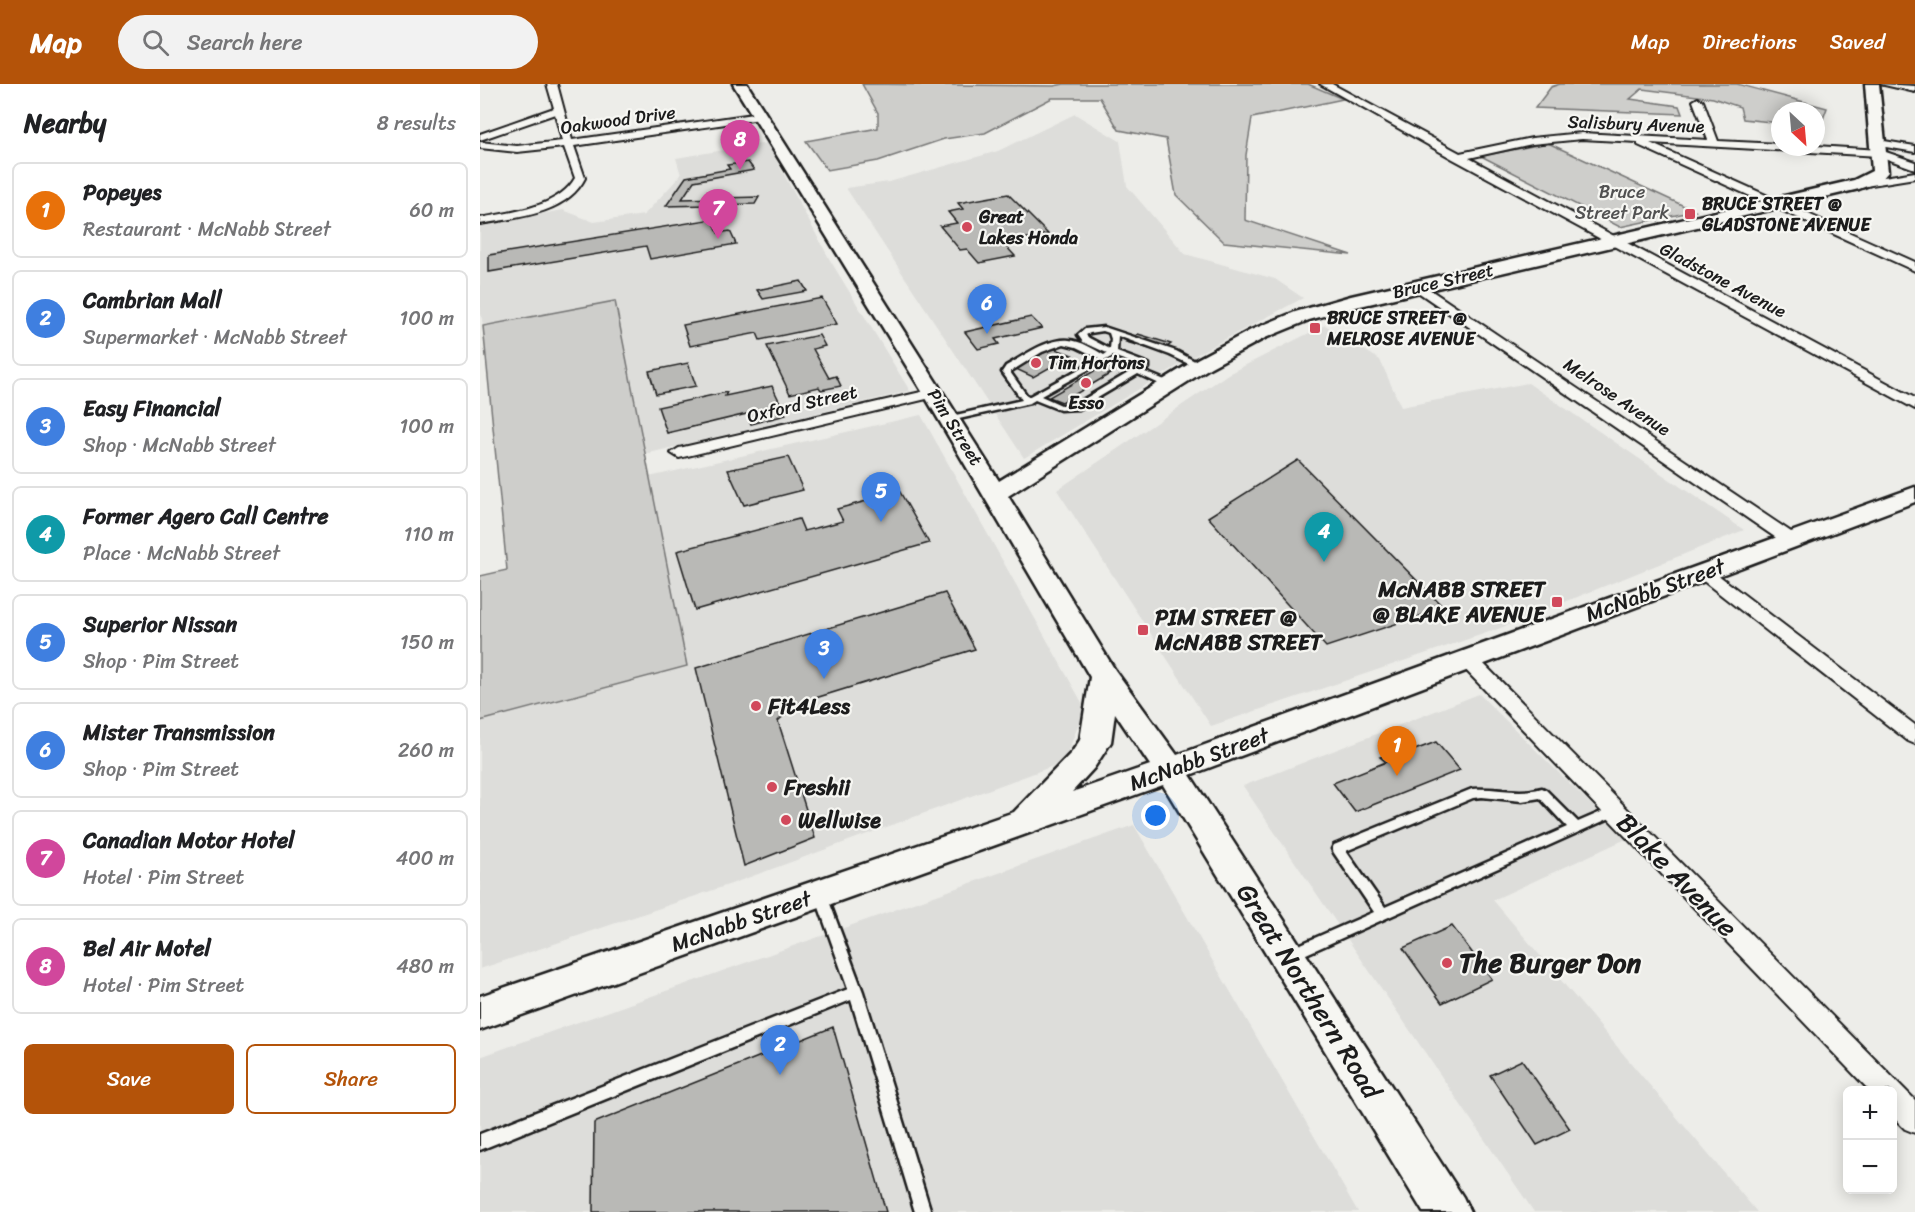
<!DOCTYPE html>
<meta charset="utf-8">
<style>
body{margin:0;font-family:Sriracha,sans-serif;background:#f2f2f2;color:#202124}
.controls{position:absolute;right:18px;bottom:18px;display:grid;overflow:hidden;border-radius:9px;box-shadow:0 3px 15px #0003}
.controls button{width:54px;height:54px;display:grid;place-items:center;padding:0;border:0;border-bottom:2px solid #e0e0e0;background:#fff;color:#202124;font:30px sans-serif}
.compass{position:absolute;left:1291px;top:18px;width:54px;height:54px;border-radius:50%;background:#fff;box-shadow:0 3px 15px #0003;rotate:154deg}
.you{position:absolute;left:676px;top:732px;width:21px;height:21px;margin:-15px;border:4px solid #fff;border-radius:50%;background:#1a73e8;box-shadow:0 0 0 9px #1a73e833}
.badge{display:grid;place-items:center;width:39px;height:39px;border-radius:50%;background:#b45309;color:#fff;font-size:20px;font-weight:700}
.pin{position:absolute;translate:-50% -50px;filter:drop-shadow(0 2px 3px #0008)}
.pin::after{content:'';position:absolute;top:32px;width:21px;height:18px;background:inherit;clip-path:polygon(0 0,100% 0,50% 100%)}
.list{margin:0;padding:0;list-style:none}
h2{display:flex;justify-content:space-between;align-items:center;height:78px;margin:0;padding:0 24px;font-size:26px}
h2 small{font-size:20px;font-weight:400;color:#757577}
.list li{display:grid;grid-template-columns:39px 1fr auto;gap:18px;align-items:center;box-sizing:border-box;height:96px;margin:0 12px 12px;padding:0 12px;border:2px solid #e0e0e0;border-radius:9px}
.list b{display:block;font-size:22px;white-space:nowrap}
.list p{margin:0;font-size:20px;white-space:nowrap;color:#757577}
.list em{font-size:20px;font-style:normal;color:#757577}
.actions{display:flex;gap:12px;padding:18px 24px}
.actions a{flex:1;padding:14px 0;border:2px solid #b45309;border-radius:9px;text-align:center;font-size:21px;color:#b45309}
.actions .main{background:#b45309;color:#fff}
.icon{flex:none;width:33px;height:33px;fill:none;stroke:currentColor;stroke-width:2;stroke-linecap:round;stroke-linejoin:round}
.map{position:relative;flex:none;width:1435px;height:1128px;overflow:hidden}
header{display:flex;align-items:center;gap:36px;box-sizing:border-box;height:84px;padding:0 30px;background:#b45309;color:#fff}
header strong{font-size:28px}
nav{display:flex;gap:33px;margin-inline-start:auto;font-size:21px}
.search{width:420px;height:54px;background:#f2f2f2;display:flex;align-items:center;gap:15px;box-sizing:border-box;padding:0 21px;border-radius:33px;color:#757577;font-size:22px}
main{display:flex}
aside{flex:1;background:#fff}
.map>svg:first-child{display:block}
.built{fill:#ddddda}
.green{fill:#cececb;stroke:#757574;stroke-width:1.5}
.building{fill:#b9b9b6;stroke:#1c1c1c;stroke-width:1.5}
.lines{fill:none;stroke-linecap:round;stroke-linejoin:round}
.service-casing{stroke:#1c1c1c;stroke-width:5}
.minor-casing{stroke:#1c1c1c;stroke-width:4}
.secondary-casing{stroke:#1c1c1c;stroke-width:5}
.service{fill:#f6f6f2;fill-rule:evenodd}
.minor{fill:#f6f6f2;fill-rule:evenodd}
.secondary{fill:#f6f6f2;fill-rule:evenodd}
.poi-dot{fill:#d1495b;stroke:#f6f6f2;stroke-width:2}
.labels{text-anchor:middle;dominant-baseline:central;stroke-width:4.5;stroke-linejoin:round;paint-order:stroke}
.far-street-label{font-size:18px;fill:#1c1c1c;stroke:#f6f6f2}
.far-park-label{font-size:18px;fill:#515151;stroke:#f6f6f2}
.far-poi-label{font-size:18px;font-weight:bold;fill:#1c1c1c;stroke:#f6f6f2;text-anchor:start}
.poi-label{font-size:22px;font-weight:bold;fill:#1c1c1c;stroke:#f6f6f2;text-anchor:start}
.street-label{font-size:22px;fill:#1c1c1c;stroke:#f6f6f2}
.near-street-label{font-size:27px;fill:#1c1c1c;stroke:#f6f6f2}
.near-poi-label{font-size:27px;font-weight:bold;fill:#1c1c1c;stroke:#f6f6f2;text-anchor:start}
</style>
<header>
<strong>Map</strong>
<div class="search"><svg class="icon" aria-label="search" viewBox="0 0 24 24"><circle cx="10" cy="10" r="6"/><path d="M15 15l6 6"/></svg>Search here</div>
<nav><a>Map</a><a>Directions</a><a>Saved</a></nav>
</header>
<main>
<aside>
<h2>Nearby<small>8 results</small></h2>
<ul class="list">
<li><span class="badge" style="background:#e8710a">1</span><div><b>Popeyes</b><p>Restaurant · McNabb Street</p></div><em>60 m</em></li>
<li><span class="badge" style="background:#3f7fe0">2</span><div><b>Cambrian Mall</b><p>Supermarket · McNabb Street</p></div><em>100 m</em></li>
<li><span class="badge" style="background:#3f7fe0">3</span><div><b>Easy Financial</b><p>Shop · McNabb Street</p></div><em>100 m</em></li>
<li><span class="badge" style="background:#0f9aa8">4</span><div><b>Former Agero Call Centre</b><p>Place · McNabb Street</p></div><em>110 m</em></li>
<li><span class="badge" style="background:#3f7fe0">5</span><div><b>Superior Nissan</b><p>Shop · Pim Street</p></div><em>150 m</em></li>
<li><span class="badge" style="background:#3f7fe0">6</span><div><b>Mister Transmission</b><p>Shop · Pim Street</p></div><em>260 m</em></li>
<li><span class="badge" style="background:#d1479c">7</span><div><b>Canadian Motor Hotel</b><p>Hotel · Pim Street</p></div><em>400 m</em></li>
<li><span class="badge" style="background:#d1479c">8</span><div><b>Bel Air Motel</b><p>Hotel · Pim Street</p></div><em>480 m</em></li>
</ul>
<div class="actions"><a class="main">Save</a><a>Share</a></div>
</aside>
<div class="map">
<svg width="1435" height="1128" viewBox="0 0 1435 1128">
<rect width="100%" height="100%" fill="#edede9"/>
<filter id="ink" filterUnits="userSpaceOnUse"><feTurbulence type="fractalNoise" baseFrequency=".0167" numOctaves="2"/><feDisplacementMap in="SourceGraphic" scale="12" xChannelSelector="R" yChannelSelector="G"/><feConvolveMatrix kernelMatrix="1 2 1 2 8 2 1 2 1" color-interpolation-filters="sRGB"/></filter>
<g filter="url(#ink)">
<g class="built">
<polygon points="595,30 640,57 647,102 705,170 795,195 823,214 719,269 544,374 366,104 409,98 518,67"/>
<polygon points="287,59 350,176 430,307 165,370 135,217 3,242 0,223 0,141 83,126 114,138 164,131 201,91 196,74"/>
<polygon points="845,241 900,276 921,323 1048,299 1264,446 1018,545 731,642 577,406 748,290"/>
<polygon points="441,331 605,624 584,678 251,800 0,885 0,637 207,582 169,393"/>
<polygon points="999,610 1146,755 1013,816 1277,1128 1054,1128 763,702"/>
<polygon points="654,741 878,1128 0,1128 0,973"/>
</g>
<g class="green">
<polygon points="382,0 574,2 584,0 828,0 863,15 772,34 766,71 765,136 871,171 744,158 696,111 686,55 639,46 620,14 572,14 505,49 464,55 398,77 347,86 326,57 398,44 398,29"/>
<polygon points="1080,0 1257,0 1347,24 1340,43 1336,42 1336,27 1300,27 1300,39 1263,35 1260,23 1233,14 1162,5 1150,15 1199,22 1202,30 1055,24 1071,3"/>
<polygon points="1068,59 1215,127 1140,143 1001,72"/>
<polygon points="135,217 207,582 0,637 0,492 27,486 3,242"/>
</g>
<g class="building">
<polygon points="268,78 274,86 214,97 202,115 279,113 275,120 186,122 206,93 250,85 247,81"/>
<polygon points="528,110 568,150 523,159 535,172 499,179 487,165 480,166 460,142 477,139 468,128 483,125 478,119"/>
<polygon points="233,135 238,149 250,147 256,160 170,175 166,162 9,188 9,171"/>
<polygon points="321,197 327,207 283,215 277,206"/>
<polygon points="342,214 357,240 280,256 277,249 210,262 203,241"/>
<polygon points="551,233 562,244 515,255 519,260 498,265 485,248"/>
<polygon points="658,250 691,260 680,268 646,258"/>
<polygon points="339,251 345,262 333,265 349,294 356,292 361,302 341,306 339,303 310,310 287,262"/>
<polygon points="573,264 592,271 553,293 534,284"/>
<polygon points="208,279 216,302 176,310 169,287"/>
<polygon points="628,279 640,284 582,318 569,313"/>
<polygon points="292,302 306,331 271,340 267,330 187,349 178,323 247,308 245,312"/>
<polygon points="308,373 323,406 264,421 248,386"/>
<polygon points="818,376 964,524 846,563 728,433"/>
<polygon points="420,408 449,459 215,526 197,467 319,435 324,447 363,437 357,425"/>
<polygon points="465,509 495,565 316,620 298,637 335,754 264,782 216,584"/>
<polygon points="956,658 980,686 875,728 853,699 906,678 900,673 921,666 924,670"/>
<polygon points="972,842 1012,895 962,919 923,864"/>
<polygon points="353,943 406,1128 113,1128 114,1039"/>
<polygon points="1042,976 1090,1045 1057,1061 1010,991"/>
</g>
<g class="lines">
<defs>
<g id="service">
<path d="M624 243 696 267 724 282 720 284H717L690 271 638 252 637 268 669 280V284L663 287 692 299V303H686L658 290 599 325 580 326 555 316 550 319 470 337 466 335 467 333 542 316 522 288 526 282C544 272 567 254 589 256 601 257 614 265 624 271L627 269 603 258 598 251 605 245ZM623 247 629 249 631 255 630 265 609 254 606 251 610 249ZM584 260 596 263 619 274 548 313 530 288 562 268ZM633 272 660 282 594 321H581L561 312Z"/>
<path d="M1062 704 1066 706 1098 738 1135 722 1139 724 1141 727 1139 730 815 875 810 877 805 875 803 871 805 867 894 828 854 769 852 765 854 761 992 705C1016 703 1038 711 1062 704ZM1002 713 1042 717 1060 714 1087 743 905 823 866 767 993 714Z"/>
<polygon points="340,804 345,805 346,809 383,908 451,1128 435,1128 371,916 0,1066 0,1050 368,905 334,809 335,805"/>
</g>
<g id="minor">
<path d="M67 0H77L92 56 280 29 285 32 280 35 94 62 105 94C87 130 36 134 0 140V134C31 128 78 124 95 94L84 63 37 68 0 64V58L37 62 82 57 75 30 0 56V50L74 24Z"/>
<polygon points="840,0 852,0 980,69 1052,54 1102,49 1228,56 1213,17 1218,14 1223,17 1238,57 1300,60 1300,63 1336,62 1400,66 1435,78 1435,85 1399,72 1170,59 1435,178 1435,187 1158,61 1158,58 1102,55 1052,60 989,74 1435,314 1435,325 973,75"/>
<polygon points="1400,0 1435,2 1435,8"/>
<polygon points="1398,56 1435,62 1435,68 1394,61 1394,57"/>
<polygon points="1435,88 1435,94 1379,103 1374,100 1379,97"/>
<polygon points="940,199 1317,452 1320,456 1317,460 1305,460 935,206 934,203"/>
<polygon points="454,305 459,306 461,309 459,312 199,374 191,369 199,364"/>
<polygon points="1223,482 1229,484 1435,641 1435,660 1428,657 1217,492 1214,488 1217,484"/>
<polygon points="987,568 994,570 1435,1016 1435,1049 1425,1045 1412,1032 1412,1006 1389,1006 980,580 977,575 980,570"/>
</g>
<path id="secondary" d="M253 0H267L519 397 717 275 771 246 815 228 871 212 1374 96 1392 87 1385 0H1399L1408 88 1400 97 1379 105 876 223 829 236 785 254 731 283 528 412 635 586 697 671 1435 403V418L710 691 983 1113 990 1128H943L683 701 0 946V912L534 728 592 668 600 656 610 593 443 309ZM635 629 670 681 592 708 614 684 631 658Z"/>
</defs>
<use href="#service" class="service-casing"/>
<use href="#minor" class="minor-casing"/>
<use href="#secondary" class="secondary-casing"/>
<use href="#service" class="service"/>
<use href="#minor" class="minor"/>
<use href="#secondary" class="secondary"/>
</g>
</g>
<g class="poi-dot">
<rect x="1204" y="124" width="12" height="12" rx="3"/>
<circle cx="487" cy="143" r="6"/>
<rect x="829" y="238" width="12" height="12" rx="3"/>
<circle cx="556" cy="279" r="6"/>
<circle cx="606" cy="299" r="6"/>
<rect x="1071" y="512" width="12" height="12" rx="3"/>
<rect x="657" y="540" width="12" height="12" rx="3"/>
<circle cx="276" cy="622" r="6"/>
<circle cx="292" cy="703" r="6"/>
<circle cx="306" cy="736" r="6"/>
<circle cx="967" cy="879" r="6"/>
</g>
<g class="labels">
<g class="far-street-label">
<text transform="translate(138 36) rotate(-8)">Oakwood Drive</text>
<text transform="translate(1156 40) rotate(2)">Salisbury Avenue</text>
<text transform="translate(1243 196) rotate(28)">Gladstone Avenue</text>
<text transform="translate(963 197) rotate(-13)">Bruce Street</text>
<text transform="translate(1137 313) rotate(34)">Melrose Avenue</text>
<text transform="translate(322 320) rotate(-13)">Oxford Street</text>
<text transform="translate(475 343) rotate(58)">Pim Street</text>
</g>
<g class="far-park-label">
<text x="1142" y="108">Bruce<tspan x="1142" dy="21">Street Park</tspan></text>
</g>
<g class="far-poi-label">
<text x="1222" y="120">BRUCE STREET @<tspan x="1222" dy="21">GLADSTONE AVENUE</tspan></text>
<text x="499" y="133">Great<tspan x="499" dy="21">Lakes Honda</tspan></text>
<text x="847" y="234">BRUCE STREET @<tspan x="847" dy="21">MELROSE AVENUE</tspan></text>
<text x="568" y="279">Tim Hortons</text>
<text x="606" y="319" text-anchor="middle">Esso</text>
</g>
<g class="poi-label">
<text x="1065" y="505" text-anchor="end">McNABB STREET<tspan x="1065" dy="25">@ BLAKE AVENUE</tspan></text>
<text x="675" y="533">PIM STREET @<tspan x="675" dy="25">McNABB STREET</tspan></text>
<text x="288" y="622">Fit4Less</text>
<text x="304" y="703">Freshii</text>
<text x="318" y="736">Wellwise</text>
</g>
<g class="street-label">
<text transform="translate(1175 506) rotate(-20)">McNabb Street</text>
<text transform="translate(719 675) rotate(-20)">McNabb Street</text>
<text transform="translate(261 837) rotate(-19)">McNabb Street</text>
</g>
<g class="near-street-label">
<text transform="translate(1197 791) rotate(46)">Blake Avenue</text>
<text transform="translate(829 907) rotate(58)">Great Northern Road</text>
</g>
<g class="near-poi-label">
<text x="979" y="879">The Burger Don</text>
</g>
</g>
</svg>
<div class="controls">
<button>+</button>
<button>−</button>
</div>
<svg class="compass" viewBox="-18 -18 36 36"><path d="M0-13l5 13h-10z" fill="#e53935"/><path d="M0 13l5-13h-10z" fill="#757577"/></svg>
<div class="you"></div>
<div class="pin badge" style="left:917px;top:692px;background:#e8710a">1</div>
<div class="pin badge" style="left:300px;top:991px;background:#3f7fe0">2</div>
<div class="pin badge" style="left:344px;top:595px;background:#3f7fe0">3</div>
<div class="pin badge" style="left:844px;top:478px;background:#0f9aa8">4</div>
<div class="pin badge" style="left:401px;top:438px;background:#3f7fe0">5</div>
<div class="pin badge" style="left:507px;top:250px;background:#3f7fe0">6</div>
<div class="pin badge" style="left:238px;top:155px;background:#d1479c">7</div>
<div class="pin badge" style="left:260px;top:86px;background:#d1479c">8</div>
</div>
</main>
